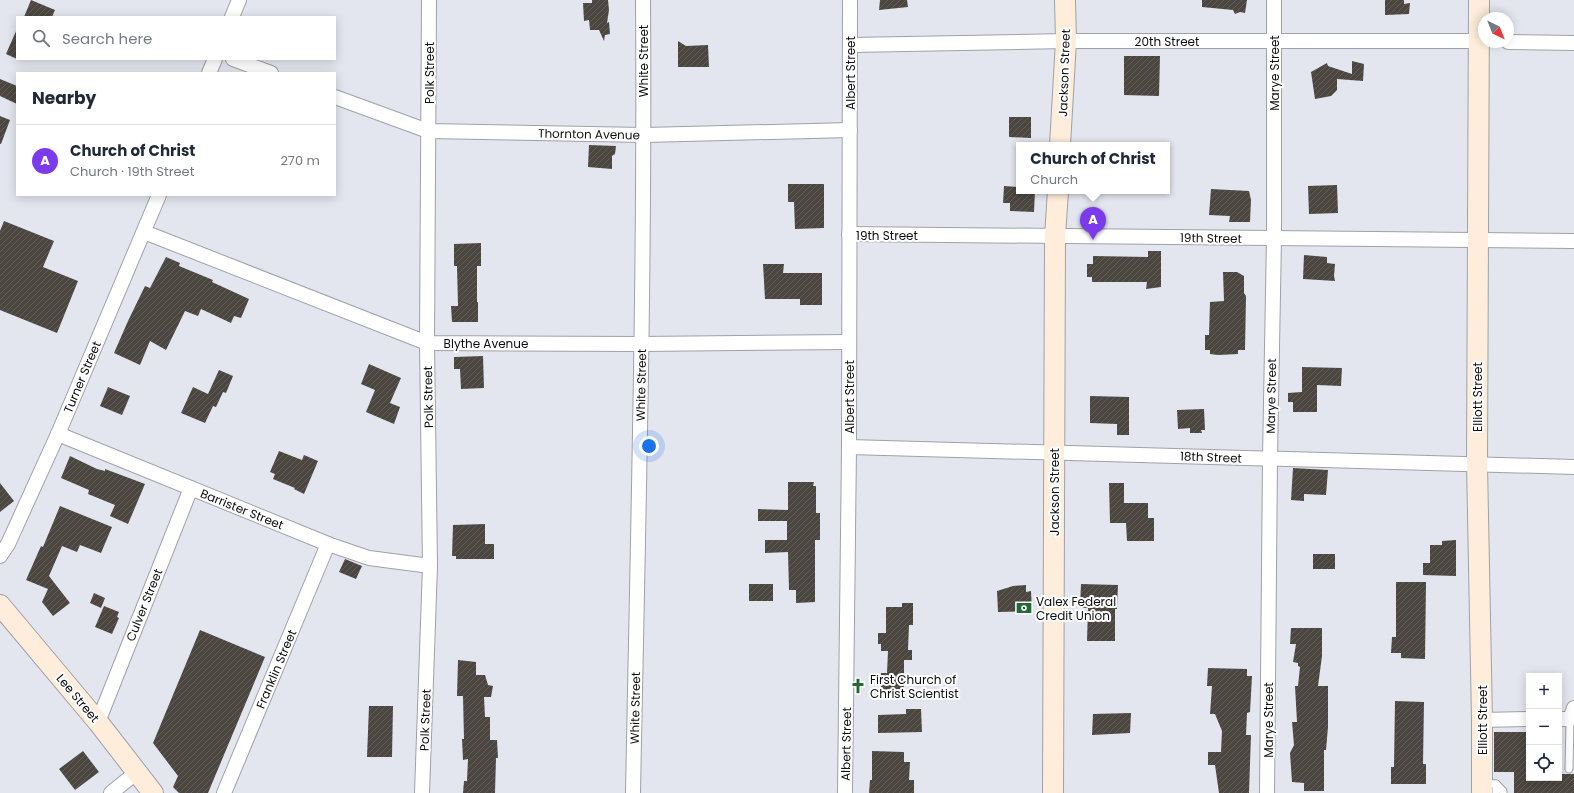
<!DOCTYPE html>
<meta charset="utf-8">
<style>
body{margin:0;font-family:Poppins,sans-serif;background:#f6f6f7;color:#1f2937}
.controls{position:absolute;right:12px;bottom:12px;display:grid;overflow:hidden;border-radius:0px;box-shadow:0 2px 10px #0003}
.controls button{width:36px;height:36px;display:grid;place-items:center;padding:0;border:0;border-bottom:1px solid #e0e1e3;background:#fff;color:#1f2937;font:20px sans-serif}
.compass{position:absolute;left:1478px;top:12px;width:36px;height:36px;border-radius:50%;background:#fff;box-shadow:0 2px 10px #0003;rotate:137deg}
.you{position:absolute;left:649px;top:446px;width:14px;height:14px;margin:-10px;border:3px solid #fff;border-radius:50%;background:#1a73e8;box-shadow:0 0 0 6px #1a73e833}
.badge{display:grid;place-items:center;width:26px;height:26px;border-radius:50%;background:#7c3aed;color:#fff;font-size:13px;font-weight:700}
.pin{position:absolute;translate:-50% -33px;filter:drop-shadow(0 1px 2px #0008)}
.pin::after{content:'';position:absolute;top:21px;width:14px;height:12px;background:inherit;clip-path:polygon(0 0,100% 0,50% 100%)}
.popup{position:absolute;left:1016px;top:142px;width:154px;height:52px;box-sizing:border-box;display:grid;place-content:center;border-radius:0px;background:#fff;filter:drop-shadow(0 1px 3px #0005);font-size:13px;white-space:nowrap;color:#747a83}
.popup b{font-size:15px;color:#1f2937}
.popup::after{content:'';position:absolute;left:50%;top:100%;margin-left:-8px;border:8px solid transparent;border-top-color:#fff}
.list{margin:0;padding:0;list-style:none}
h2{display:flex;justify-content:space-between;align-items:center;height:52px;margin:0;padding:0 16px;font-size:17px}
h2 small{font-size:13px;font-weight:400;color:#747a83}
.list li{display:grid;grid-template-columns:26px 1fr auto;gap:12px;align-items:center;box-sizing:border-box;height:72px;padding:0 16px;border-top:1px solid #e0e1e3}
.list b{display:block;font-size:15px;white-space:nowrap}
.list p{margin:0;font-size:13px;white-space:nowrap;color:#747a83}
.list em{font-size:13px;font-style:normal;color:#747a83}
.icon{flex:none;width:22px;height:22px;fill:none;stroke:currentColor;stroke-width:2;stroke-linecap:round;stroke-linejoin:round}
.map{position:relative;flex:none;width:1574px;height:793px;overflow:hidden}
.search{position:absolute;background:#fff;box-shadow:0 2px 10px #0003;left:16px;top:16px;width:320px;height:44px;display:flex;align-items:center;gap:10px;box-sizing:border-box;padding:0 14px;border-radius:0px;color:#747a83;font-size:15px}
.panel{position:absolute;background:#fff;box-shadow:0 2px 10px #0003;left:16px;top:72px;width:320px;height:124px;border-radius:0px}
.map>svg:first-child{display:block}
.building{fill:url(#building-hatch)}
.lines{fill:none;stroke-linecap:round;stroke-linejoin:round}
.lane-casing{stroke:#9fa1a9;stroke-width:9}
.street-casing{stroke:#9fa1a9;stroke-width:16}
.secondary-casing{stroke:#9fa1a9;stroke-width:22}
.lane{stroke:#fff;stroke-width:7}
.street{stroke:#fff;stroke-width:14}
.secondary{stroke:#feedda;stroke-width:20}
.labels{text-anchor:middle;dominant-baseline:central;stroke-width:4;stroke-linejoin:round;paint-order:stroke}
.street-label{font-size:12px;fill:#0e0e11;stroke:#fff}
.poi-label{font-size:12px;fill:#0e0e11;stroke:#fff;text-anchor:start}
</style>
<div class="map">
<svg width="1574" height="793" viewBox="0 0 1574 793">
<defs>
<pattern id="building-hatch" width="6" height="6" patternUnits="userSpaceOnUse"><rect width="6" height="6" fill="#4c4640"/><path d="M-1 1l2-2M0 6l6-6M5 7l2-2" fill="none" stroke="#615d58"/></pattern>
</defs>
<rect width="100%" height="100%" fill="#e4e6ef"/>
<g class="building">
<polygon points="31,0 55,10 52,17 24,17"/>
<polygon points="592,0 608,0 609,10 607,23 609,22 610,34 605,35 604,41 599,30 590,30 589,20 584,21 583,3 592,3"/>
<polygon points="880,0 907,0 908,7 879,10"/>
<polygon points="1202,0 1247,0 1245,13 1240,12 1235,14 1233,10 1202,7"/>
<polygon points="1385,0 1404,0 1404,4 1410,3 1409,14 1385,15"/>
<polygon points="17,29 17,59 6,54"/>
<polygon points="678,41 686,46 708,45 709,67 678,67"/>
<polygon points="1124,56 1160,56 1159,96 1124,95"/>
<polygon points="1352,61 1364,64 1363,81 1337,79 1337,90 1331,96 1315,99 1311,72 1327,63 1328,66 1352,74"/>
<polygon points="0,79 17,86 17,104 0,96"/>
<polygon points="0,116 10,120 1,144 0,144"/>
<polygon points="1009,117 1031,117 1031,138 1009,137"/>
<polygon points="589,145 616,146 615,154 612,156 612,169 588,167"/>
<polygon points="788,184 824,184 824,228 795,229 794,202 788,202"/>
<polygon points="1337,185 1338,213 1309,214 1308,186"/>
<polygon points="1004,186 1019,187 1019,191 1035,191 1034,212 1010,211 1010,203 1003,203"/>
<polygon points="1211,189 1249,191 1251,200 1250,222 1229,222 1230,216 1209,215"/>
<polygon points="4,221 54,241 43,267 78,281 57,333 0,310 0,231"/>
<polygon points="481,243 481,266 477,266 477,302 478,302 478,322 452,322 451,306 458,306 457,266 454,266 454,244"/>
<polygon points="1148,251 1161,251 1161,287 1146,289 1147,282 1092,282 1092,277 1087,277 1087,264 1093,264 1093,256 1148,257"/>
<polygon points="1304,255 1327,257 1327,263 1335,264 1334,276 1335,281 1303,279"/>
<polygon points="166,257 180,263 179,266 213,280 212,282 249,299 241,318 234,316 231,323 201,309 198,316 185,311 166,350 150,341 140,365 114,353 128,321 145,286 150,288"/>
<polygon points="763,264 784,264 783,273 822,273 822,305 800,305 800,299 765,299"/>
<polygon points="1223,272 1237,272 1244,276 1244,293 1246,296 1245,350 1238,350 1238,354 1218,355 1210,354 1210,350 1205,350 1205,335 1209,335 1210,302 1224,301"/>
<polygon points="483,356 484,388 461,389 460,369 454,369 454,357"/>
<polygon points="369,364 401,378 390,403 400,407 394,424 366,412 375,390 361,384"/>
<polygon points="1302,367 1342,368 1341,386 1317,385 1317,412 1293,412 1293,402 1288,402 1288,393 1302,392"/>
<polygon points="219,370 233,376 226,393 223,392 216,407 213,406 205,423 181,413 193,387 208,394"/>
<polygon points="108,387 130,396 122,415 100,406"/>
<polygon points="1090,396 1129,397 1129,435 1117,435 1117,424 1090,423"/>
<polygon points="1204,409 1205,430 1201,430 1202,433 1190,433 1190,428 1178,429 1177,410"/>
<polygon points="279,451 302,460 304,455 318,461 304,494 294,489 295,488 273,479 275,474 270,472"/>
<polygon points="70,456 97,469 105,471 105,469 145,484 128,524 110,516 115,505 88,494 89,490 61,478"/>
<polygon points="1293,468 1328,470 1326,495 1304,494 1304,501 1291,500"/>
<polygon points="788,482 814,482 813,486 816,486 816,513 820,513 820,540 815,540 815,602 796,603 796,590 789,590 788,552 765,553 765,540 787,540 787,521 758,521 758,509 788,510"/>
<polygon points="0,483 14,501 0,512"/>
<polygon points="1109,483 1124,483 1124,503 1148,503 1148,518 1154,518 1154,541 1127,541 1126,523 1110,523"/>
<polygon points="60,506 112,527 101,553 80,545 77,552 62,546 49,576 70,603 53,616 42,602 48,589 26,580 41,546 43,547"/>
<polygon points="485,524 485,544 494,544 494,559 456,559 456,556 452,556 453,525"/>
<polygon points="1456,540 1456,576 1423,575 1423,563 1430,563 1430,545 1442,545 1442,541"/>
<rect x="1313" y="554" width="22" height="15"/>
<polygon points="345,559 362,566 356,579 339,572"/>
<polygon points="1396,582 1426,582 1425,659 1401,658 1401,653 1391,653 1392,637 1396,637"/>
<rect x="749" y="584" width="24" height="17"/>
<polygon points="1081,584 1118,585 1117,609 1115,609 1115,641 1087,641 1088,608 1080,608"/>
<polygon points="1026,585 1026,592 1031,591 1032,611 998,612 997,591 1013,586"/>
<polygon points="94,593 105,598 101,608 90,603"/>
<polygon points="902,603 913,603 913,625 909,625 908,650 912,650 912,660 904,660 904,694 881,695 881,673 887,673 888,651 881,651 881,644 878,644 878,633 886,633 886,607 902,607"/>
<polygon points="104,606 119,612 117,617 119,618 112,634 95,627"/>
<polygon points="1291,628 1322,628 1322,656 1318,686 1328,686 1328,727 1326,750 1324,750 1324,791 1304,791 1304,783 1292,782 1290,753 1294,745 1292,722 1297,722 1295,686 1298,686 1300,667 1298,666 1298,663 1293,662 1296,644 1290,644"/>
<polygon points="200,630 265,657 208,793 179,793 173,787 178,776 153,743"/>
<polygon points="458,660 476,662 476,675 485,675 488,685 493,686 491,697 484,697 485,717 490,717 490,740 497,740 498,758 496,758 495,793 463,793 464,781 467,781 468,759 463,760 462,739 464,739 463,696 457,696"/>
<polygon points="1208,668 1247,669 1247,676 1252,676 1250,712 1247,713 1246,735 1251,735 1249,793 1219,793 1215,765 1208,765 1208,752 1221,752 1222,731 1215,714 1210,714 1212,686 1207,686"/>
<polygon points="1395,701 1424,702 1423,764 1426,764 1426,784 1391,784 1391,767 1394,767"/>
<polygon points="369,706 393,706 392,757 367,757"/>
<polygon points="906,709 921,709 922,732 878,733 878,715 906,714"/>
<polygon points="1131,713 1130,733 1092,735 1093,714"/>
<polygon points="1494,732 1529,732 1529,778 1559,778 1559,774 1574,774 1574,793 1514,793 1514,772 1494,772"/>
<polygon points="83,751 99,772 75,790 59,769"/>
<polygon points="872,751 904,752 904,762 910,762 909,780 914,780 914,793 869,793 870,780 872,780"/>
</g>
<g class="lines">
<defs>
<g id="lane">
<polyline points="1569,769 1570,719"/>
<polyline points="1484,783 1496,784 1496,793"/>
<polyline points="1496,784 1503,791 1503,793"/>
</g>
<g id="street">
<polyline points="232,17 239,0"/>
<polyline points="1508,42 1574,43"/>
<polyline points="851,45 1066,41 1484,41"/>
<polyline points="233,59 271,73"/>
<polyline points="209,73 215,59"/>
<polyline points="335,97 428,131 644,135 850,130"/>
<polyline points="144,232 427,343 641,344 849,342"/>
<polyline points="849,234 1574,241"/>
<polyline points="58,434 328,544 369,558 430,566"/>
<polyline points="849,447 1574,467"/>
<polyline points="0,556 8,544 58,434 159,195"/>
<polyline points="1559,719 1570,719 1574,708"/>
<polyline points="1482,720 1529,719"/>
<polyline points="98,722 191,488"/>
<polyline points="111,793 137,772"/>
<polyline points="224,793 328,544"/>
<polyline points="422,793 430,566 427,343 429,0"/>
<path d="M633 793C638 529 645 264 643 0"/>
<polyline points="845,793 849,447 850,0"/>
<polyline points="1267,793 1270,458 1274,238 1274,0"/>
</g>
<g id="secondary">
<polyline points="1479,0 1477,464 1482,720 1482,793"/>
<polyline points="1060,145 1066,41 1065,0"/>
<polyline points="0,605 98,722 153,793"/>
<polyline points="1053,793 1055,236 1058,191"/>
</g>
</defs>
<use href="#lane" class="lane-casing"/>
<use href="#street" class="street-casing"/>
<use href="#secondary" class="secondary-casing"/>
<use href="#lane" class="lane"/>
<use href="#street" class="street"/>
<use href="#secondary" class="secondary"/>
</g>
<defs>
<symbol id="bank-bare" viewBox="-9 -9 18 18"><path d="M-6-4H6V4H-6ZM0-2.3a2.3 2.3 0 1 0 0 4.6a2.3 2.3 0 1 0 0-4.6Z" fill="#256a35" stroke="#fff" stroke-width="2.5" paint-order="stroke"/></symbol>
<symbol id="church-bare" viewBox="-9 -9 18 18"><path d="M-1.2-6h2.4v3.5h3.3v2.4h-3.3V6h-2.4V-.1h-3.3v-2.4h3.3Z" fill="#256a35" stroke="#fff" stroke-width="2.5" paint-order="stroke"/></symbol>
</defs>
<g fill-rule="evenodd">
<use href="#bank-bare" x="1013" y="597" width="22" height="22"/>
<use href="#church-bare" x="847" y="675" width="22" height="22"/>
</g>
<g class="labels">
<g class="street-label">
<text x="1167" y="41">20th Street</text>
<text transform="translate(643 61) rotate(-90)">White Street</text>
<text transform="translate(429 73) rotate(-90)">Polk Street</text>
<text transform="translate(850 73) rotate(-90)">Albert Street</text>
<text transform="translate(1064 73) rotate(-88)">Jackson Street</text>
<text transform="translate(1274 73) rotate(-90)">Marye Street</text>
<text transform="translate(589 134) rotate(1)">Thornton Avenue</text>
<text x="887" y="235">19th Street</text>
<text transform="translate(1211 238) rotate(1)">19th Street</text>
<text x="486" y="343">Blythe Avenue</text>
<text transform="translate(82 377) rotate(-67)">Turner Street</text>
<text transform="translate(641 385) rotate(-89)">White Street</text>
<text transform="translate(1271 396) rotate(-89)">Marye Street</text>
<text transform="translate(428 397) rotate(-91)">Polk Street</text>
<text transform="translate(849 397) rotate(-90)">Albert Street</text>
<text transform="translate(1477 397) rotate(-90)">Elliott Street</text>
<text transform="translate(1211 457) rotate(2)">18th Street</text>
<text transform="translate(1054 492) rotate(-90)">Jackson Street</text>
<text transform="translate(242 509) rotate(22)">Barrister Street</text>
<text transform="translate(144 605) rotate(-68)">Culver Street</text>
<text transform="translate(276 669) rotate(-67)">Franklin Street</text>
<text transform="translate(78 698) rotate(50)">Lee Street</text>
<text transform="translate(635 708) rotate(-89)">White Street</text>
<text transform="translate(425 720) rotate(-88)">Polk Street</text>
<text transform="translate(1268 720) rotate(-90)">Marye Street</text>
<text transform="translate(1482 720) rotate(-90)">Elliott Street</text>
<text transform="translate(846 744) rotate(-89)">Albert Street</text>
</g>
<g class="poi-label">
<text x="1036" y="601">Valex Federal<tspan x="1036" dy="14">Credit Union</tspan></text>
<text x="870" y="679">First Church of<tspan x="870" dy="14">Christ Scientist</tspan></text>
</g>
</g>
</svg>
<div class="controls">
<button>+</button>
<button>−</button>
<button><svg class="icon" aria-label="locate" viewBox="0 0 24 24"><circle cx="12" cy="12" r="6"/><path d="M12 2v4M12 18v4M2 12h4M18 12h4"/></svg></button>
</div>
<svg class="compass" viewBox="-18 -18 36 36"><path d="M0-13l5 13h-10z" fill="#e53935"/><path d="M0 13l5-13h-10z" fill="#747a83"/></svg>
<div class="you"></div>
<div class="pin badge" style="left:1093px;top:240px">A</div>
<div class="popup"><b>Church of Christ</b>Church</div>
<div class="search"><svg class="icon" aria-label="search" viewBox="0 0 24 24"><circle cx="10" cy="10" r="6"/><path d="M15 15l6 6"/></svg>Search here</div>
<section class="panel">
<h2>Nearby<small></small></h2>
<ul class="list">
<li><span class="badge">A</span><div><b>Church of Christ</b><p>Church · 19th Street</p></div><em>270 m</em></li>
</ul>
</section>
</div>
